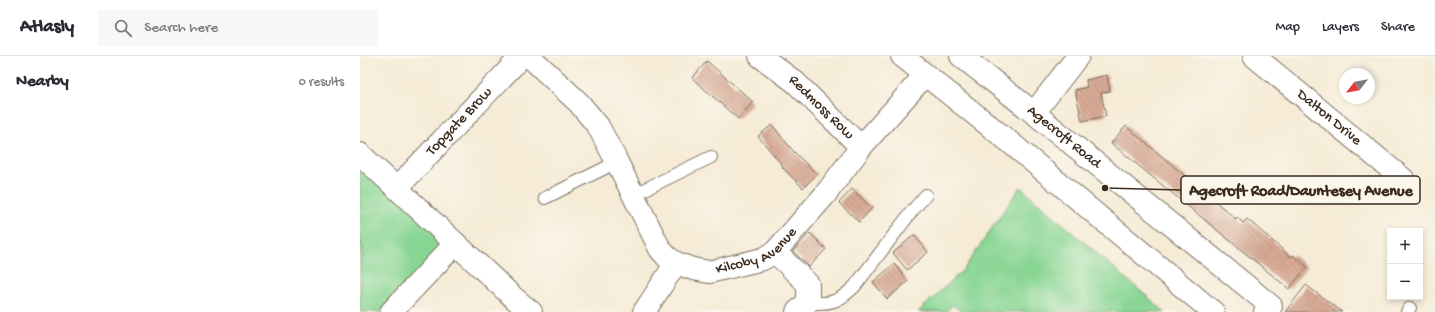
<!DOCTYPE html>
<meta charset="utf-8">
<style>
body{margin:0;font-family:"Gochi Hand",sans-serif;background:#f7f7f7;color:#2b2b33}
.controls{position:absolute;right:12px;bottom:12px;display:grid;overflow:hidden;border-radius:0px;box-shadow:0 2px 6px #0003}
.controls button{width:36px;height:36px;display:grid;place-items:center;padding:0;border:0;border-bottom:1px solid #e1e1e2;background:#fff;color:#2b2b33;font:20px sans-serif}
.compass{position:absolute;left:979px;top:12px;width:36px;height:36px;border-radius:50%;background:#fff;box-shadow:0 2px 6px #0003;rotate:239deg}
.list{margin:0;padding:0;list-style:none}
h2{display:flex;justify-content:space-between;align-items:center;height:52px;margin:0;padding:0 16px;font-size:17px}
h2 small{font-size:13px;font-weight:400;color:#7c7c81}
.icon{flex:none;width:22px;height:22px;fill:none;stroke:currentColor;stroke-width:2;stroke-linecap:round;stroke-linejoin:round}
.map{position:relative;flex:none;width:1075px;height:256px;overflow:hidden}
header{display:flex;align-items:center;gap:24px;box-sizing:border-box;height:56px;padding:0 20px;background:#fff;border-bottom:1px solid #e1e1e2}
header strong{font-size:19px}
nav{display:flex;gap:22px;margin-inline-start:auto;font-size:14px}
.search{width:280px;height:36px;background:#f7f7f7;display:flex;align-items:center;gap:10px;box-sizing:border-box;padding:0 14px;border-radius:0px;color:#7c7c81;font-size:15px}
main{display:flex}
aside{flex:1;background:#fff}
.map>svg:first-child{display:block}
.grass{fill:#89d694;stroke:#628059}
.park{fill:url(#park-crowns);stroke:#628059}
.building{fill:url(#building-back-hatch)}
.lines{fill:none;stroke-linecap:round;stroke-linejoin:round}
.lane-casing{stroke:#7c6e5e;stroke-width:14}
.street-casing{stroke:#7c6e5e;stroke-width:24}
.primary-casing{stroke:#7c6e5e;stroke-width:24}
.lane{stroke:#fff;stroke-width:12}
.street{stroke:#fff;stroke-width:22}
.primary{stroke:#fff;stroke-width:22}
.labels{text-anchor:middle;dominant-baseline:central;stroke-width:3;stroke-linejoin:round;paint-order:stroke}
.street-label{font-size:15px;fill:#3b2a1e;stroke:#fbf7ec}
.leader{fill:none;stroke:#3b2a1e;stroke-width:1.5}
.callout-dot{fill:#3b2a1e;stroke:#fbf7ec;stroke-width:1.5}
.callout{fill:#fbf7ec;stroke:#3b2a1e;stroke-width:1.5}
.callout-label{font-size:16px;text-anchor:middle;font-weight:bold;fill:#3b2a1e}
</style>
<header>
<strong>Atlasly</strong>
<div class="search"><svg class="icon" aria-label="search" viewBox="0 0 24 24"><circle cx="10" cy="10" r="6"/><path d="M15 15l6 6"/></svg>Search here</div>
<nav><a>Map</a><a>Layers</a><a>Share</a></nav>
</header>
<main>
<aside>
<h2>Nearby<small>0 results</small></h2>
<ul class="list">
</ul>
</aside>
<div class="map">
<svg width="1075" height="256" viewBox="0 0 1075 256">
<defs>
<pattern id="park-crowns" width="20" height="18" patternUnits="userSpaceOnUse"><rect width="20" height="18" fill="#89d694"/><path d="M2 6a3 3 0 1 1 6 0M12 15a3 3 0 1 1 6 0" fill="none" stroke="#77b87f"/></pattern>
<pattern id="building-back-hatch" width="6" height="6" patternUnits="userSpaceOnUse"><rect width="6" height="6" fill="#d8aa95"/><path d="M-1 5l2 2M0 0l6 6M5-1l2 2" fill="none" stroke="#b08b79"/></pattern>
</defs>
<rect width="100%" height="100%" fill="#fbf7ec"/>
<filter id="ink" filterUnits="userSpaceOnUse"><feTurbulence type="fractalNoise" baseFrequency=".025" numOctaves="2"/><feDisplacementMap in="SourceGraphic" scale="8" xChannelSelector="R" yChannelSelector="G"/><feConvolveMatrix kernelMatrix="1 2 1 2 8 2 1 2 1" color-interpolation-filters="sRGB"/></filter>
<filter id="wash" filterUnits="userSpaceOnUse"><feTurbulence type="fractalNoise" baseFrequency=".012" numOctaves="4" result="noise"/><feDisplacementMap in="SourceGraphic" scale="16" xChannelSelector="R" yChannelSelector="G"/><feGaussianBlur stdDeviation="0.9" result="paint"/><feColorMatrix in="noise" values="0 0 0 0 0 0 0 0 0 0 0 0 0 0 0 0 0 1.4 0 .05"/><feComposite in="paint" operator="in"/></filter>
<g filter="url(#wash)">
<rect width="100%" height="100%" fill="#f5ebd6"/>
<g class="grass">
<polygon points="0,102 89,189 24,256 0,256"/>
<polygon points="660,131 805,256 602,256 593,249 586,256 558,256 604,213"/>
</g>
<path class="park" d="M0 182C4 191 5 200 0 209Z"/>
<g id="blocks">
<g class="building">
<polygon points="347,5 393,46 378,63 332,22"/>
<polygon points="747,19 750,35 741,37 746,60 722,65 715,34 727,31 726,24"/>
<polygon points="412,69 434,96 457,118 443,132 422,111 423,110 398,80"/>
<polygon points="766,70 876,163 877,161 883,167 887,163 931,201 933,199 947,211 929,233 751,87"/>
<polygon points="492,133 512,152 499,166 479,147"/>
<polygon points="450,177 466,193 449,211 433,195"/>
<polygon points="554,179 568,196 547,214 533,197"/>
<polygon points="534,208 548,225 527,243 513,226"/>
<polygon points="946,229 982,256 925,256"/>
</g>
</g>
</g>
<g filter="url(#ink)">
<use href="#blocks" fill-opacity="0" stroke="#7c6e5e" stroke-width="1"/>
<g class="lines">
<defs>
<g id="lane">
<polyline points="273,139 351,101"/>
<polyline points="185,142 257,106"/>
<path d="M448 246C470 249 479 246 495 230L552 155 566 139"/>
<polyline points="1047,256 1050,252"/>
</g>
<g id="street">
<path id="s1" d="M169 0 219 47 238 70 256 104 300 193 307 201 316 207 333 213 349 216 403 203 415 196 464 140 501 91 565 19"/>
<path id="s2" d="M400 0 435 26 501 91"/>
<path id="s3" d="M601 0 674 57 911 250 905 256"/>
<path id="s4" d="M894 0 1043 123"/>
<polyline points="674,57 718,0"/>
<polyline points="0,98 154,242 171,256"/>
<path id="s5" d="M37 132 162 0"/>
<polyline points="415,196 448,228 448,246 437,256"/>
<polyline points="31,256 95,188"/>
<polyline points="284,256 316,207"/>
</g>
<polyline id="primary" points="542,0 652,88 853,256"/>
</defs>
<use href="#lane" class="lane-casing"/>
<use href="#street" class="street-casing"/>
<use href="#primary" class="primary-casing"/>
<use href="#lane" class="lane"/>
<use href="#street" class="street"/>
<use href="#primary" class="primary"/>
</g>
</g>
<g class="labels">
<g class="street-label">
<text stroke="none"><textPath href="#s2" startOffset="80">Redmoss Row</textPath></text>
<text stroke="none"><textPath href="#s4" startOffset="97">Dalton Drive</textPath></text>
<text stroke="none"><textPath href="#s5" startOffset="91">Topgate Brow</textPath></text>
<text stroke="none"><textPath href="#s3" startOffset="131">Agecroft Road</textPath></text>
<text stroke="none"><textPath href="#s1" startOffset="345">Kilcoby Avenue</textPath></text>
</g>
</g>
<path class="leader" d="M745 132L821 134"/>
<circle class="callout-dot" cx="745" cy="132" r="4"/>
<rect class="callout" x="821" y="120" width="239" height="28" rx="4"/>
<g class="callout-label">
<text x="941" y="139">Agecroft Road/Dauntesey Avenue</text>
</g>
</svg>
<div class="controls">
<button>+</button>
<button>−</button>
</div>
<svg class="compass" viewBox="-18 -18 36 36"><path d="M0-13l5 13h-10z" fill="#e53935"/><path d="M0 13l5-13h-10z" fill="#7c7c81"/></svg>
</div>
</main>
